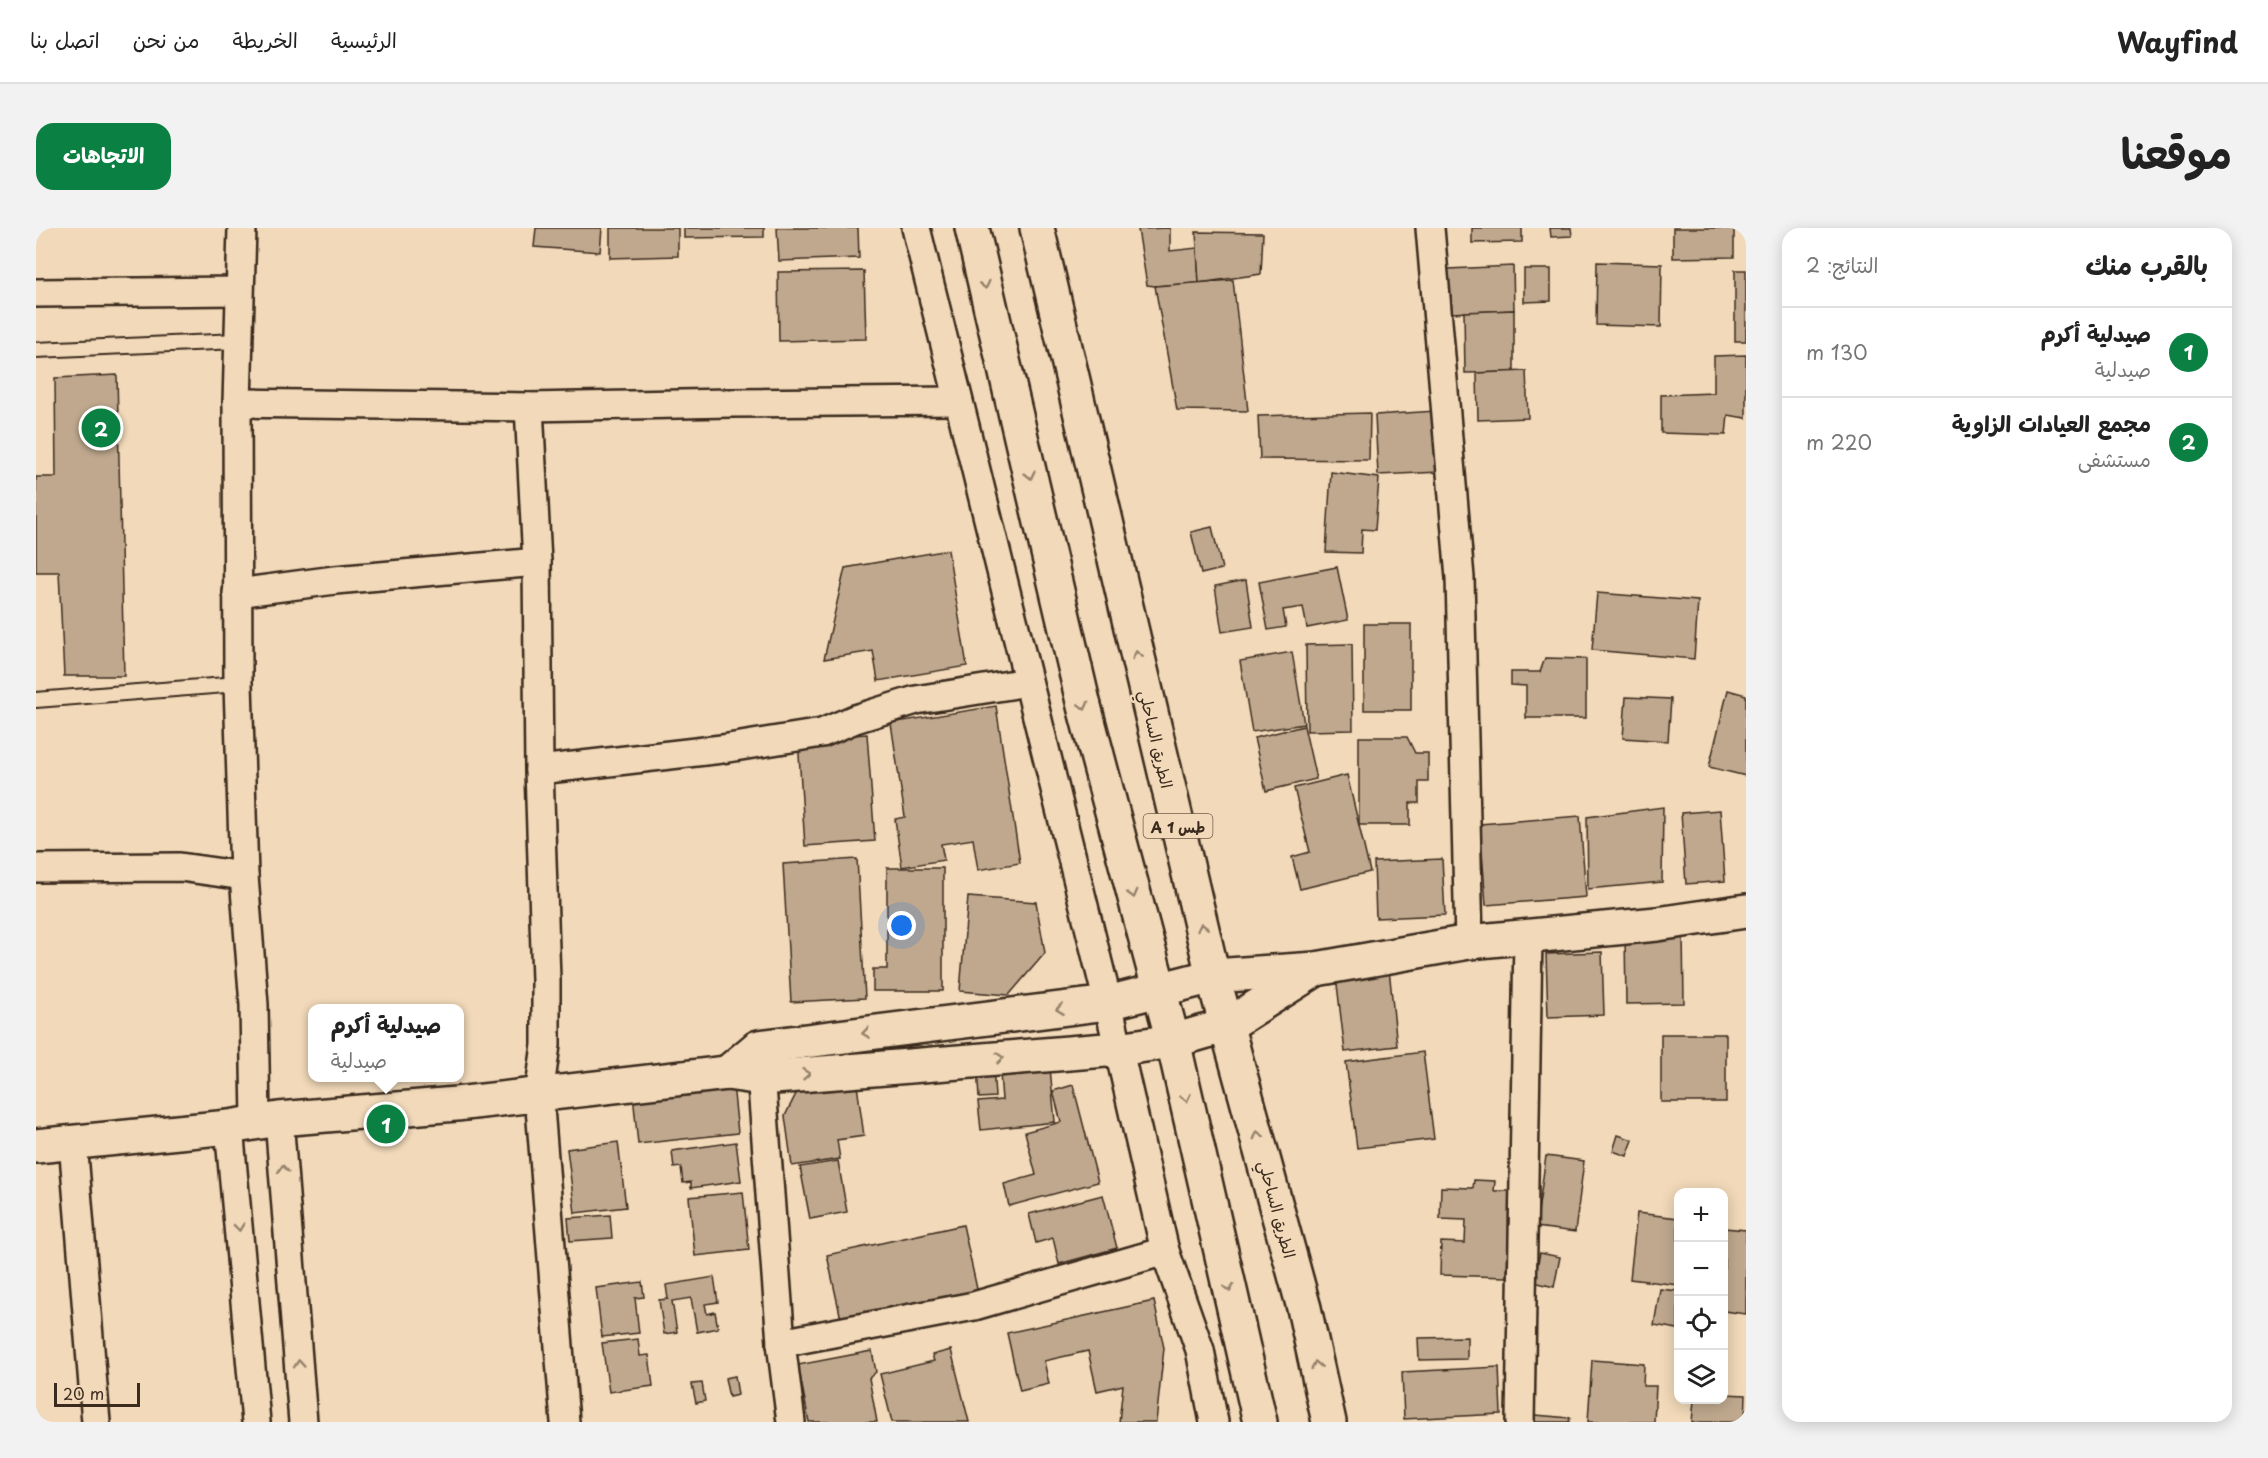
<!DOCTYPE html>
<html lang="ar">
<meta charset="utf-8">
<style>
body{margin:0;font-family:"Playpen Sans","Playpen Sans Arabic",sans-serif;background:#f2f2f2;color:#222;direction:rtl}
.controls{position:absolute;right:18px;bottom:18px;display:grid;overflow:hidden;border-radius:12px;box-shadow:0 3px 15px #0003}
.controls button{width:54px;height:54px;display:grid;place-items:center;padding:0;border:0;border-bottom:2px solid #e0e0e0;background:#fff;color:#222;font:30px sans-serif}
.scale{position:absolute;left:18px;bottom:15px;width:86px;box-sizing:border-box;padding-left:6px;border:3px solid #3b2a1e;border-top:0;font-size:16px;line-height:21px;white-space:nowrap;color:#3b2a1e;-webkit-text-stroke:4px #f1d9b9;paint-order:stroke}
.you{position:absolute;left:866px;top:698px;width:21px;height:21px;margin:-15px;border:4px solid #fff;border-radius:50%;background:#1a73e8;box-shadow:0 0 0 9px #1a73e833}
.badge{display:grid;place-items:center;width:39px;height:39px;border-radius:50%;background:#0b8043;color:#fff;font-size:20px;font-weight:700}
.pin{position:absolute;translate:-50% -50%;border:3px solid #fff;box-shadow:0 2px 6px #0006}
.popup{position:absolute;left:272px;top:776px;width:156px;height:78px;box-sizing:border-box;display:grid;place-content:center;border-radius:12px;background:#fff;filter:drop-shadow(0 2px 4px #0005);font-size:20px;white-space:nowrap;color:#767676}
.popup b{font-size:22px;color:#222}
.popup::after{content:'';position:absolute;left:50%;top:100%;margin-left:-12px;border:12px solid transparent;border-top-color:#fff}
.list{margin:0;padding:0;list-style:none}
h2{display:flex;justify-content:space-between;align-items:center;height:78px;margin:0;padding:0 24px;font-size:26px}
h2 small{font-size:20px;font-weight:400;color:#767676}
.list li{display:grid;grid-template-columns:39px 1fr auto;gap:18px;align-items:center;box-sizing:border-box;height:90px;padding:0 24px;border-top:2px solid #e0e0e0}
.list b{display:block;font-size:22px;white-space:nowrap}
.list p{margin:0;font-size:20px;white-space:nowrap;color:#767676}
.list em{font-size:20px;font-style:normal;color:#767676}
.icon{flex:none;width:33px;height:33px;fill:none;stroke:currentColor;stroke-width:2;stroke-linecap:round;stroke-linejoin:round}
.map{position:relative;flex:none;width:1710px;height:1194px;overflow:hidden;direction:ltr;border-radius:18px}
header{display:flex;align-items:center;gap:36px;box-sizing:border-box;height:84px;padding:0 30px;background:#fff;border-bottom:2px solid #e0e0e0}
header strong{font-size:28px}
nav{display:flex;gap:33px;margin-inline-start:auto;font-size:21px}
.intro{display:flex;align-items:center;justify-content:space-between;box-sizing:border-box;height:144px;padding:0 36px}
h1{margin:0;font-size:42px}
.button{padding:15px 27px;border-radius:18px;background:#0b8043;color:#fff;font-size:21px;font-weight:700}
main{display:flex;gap:36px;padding:0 36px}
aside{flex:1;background:#fff;border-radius:18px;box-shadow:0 3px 15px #0003}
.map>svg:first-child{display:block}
.building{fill:#bfa88e;stroke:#3b2a1e;stroke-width:1.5}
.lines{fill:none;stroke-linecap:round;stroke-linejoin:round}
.service-casing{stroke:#3b2a1e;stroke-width:18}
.minor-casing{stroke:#3b2a1e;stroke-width:32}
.tertiary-casing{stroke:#3b2a1e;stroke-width:38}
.trunk-casing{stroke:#3b2a1e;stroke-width:38}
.service{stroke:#f1d9b9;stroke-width:14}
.minor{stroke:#f1d9b9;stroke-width:27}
.tertiary{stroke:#f1d9b9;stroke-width:33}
.trunk{stroke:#f1d9b9;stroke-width:33}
.oneway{stroke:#96826c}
.labels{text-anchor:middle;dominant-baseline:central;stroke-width:5;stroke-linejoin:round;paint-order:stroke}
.shield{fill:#f1d9b9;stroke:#725e4c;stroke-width:1.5}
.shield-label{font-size:15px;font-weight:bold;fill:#3b2a1e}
.street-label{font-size:16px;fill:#3b2a1e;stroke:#f1d9b9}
</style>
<header>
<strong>Wayfind</strong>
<nav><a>الرئيسية</a><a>الخريطة</a><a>من نحن</a><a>اتصل بنا</a></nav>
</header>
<div class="intro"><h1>موقعنا</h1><a class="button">الاتجاهات</a></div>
<main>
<aside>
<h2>بالقرب منك<small>النتائج: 2</small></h2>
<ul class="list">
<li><span class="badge">1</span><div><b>صيدلية أكرم</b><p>صيدلية</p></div><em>130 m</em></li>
<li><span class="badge">2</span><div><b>مجمع العيادات الزاوية</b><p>مستشفى</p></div><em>220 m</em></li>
</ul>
</aside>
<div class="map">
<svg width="1710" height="1194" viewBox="0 0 1710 1194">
<rect width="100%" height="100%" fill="#f1d9b9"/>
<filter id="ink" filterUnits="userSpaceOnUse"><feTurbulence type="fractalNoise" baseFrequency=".0167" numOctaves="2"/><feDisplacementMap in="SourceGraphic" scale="12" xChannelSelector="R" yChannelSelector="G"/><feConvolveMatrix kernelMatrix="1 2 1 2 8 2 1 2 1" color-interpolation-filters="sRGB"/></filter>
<g filter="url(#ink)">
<g class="building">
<polygon points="500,0 566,0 564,24 498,19"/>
<polygon points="574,0 642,0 642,28 574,30"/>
<polygon points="648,0 728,0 728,9 648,10"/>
<polygon points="741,0 822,0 823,30 743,33"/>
<polygon points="1134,0 1134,23 1161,20 1163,55 1119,58 1111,57 1102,1"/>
<polygon points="1436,0 1486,0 1486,14 1436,15"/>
<polygon points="1514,0 1535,0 1536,8 1515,9"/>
<polygon points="1637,0 1698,0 1698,29 1637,30"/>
<polygon points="1160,4 1227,5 1225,46 1163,55"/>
<polygon points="1561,34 1626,36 1625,99 1560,97"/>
<polygon points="1477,38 1478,82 1414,85 1412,41"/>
<polygon points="1488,41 1515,41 1515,73 1488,74"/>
<rect x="1699" y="42" width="11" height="71"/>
<polygon points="828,43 830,111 743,113 742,44"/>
<polygon points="1197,52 1212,183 1141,182 1119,58"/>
<polygon points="1478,82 1478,144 1429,145 1428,84"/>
<polygon points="1710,127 1710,190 1692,187 1690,207 1625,205 1625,167 1678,165 1678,128"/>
<polygon points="1490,143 1492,190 1442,192 1441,145"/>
<polygon points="81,147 88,448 28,448 23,344 0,344 0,249 20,249 19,150"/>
<polygon points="1400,183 1404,244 1342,247 1339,187"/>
<polygon points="1334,185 1333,232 1224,231 1222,188"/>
<polygon points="1295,244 1343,250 1339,302 1326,301 1325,325 1290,324"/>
<polygon points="1176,299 1186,341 1165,346 1155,304"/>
<polygon points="912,322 931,438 842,453 837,423 788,431 809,340"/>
<polygon points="1301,339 1312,392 1271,400 1267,379 1247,382 1250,399 1232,402 1223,354"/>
<polygon points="1210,352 1217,399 1186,404 1179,358"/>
<polygon points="1561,365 1662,373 1658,431 1556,422"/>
<rect x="1328" y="396" width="47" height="86"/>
<polygon points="1316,416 1317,502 1271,503 1270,417"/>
<polygon points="1256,424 1268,496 1216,504 1204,433"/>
<polygon points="1509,430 1550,431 1550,490 1490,490 1490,458 1475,457 1475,444 1504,444"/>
<polygon points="1692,462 1710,467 1710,548 1673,539"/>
<polygon points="1590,469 1635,471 1632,513 1587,510"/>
<polygon points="960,478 984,635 942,642 937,611 905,616 908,632 866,639 859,591 869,589 855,495"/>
<polygon points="1268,498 1280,551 1230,563 1218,510"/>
<polygon points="831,506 839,613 769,618 762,511"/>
<polygon points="1323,509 1371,509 1379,525 1392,525 1392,554 1383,554 1383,575 1374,575 1374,597 1323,597"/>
<polygon points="1311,547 1334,644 1264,661 1256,629 1274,624 1258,560"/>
<polygon points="1627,579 1626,654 1552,661 1551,589"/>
<polygon points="1684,582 1689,653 1650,656 1645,585"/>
<polygon points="1544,588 1550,669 1450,677 1444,596"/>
<polygon points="821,631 829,770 755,774 747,636"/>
<polygon points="1406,631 1409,687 1340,690 1338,634"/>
<polygon points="851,640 907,640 907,763 837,763 837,741 851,741"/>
<polygon points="932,669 1000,674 1009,725 973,767 924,763"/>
<polygon points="1647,706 1648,775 1590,776 1589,707"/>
<polygon points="1566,724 1568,787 1512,789 1510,726"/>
<polygon points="1353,741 1361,818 1309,824 1300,748"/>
<rect x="1625" y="806" width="65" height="68"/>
<polygon points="1387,824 1398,911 1321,920 1310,834"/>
<polygon points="957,839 959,869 943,870 941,840"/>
<polygon points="1014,840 1019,894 945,902 942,874 966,872 964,845"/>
<polygon points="820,850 828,908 801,912 804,931 756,938 749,888 764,858"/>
<polygon points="697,856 702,905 602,916 597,867"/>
<polygon points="1037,857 1062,954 973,978 968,956 1000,947 989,904 1025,894 1017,863"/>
<polygon points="1582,907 1597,912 1591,928 1577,923"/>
<polygon points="582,914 590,979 539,985 531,921"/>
<polygon points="700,914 705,953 655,960 655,954 647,955 645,939 638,940 636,923"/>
<polygon points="1510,928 1548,933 1539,1004 1500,999"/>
<polygon points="802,933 811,984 774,991 764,939"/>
<polygon points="1438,952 1459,953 1458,963 1474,963 1471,1049 1404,1047 1405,1014 1429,1015 1430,992 1404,991 1405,959 1437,960"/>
<polygon points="707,964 713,1022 659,1028 653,969"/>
<polygon points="1067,967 1081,1020 1023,1036 1017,1010 1000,1015 993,986"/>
<polygon points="1601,985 1642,990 1642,1057 1594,1051"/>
<polygon points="574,987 576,1010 534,1013 532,990"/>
<polygon points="927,997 943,1070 807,1100 791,1027"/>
<polygon points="1688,1000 1710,1002 1710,1086 1688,1083"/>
<polygon points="1504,1025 1524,1029 1518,1059 1498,1054"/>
<polygon points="678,1049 682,1074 669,1076 671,1086 679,1084 682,1100 661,1104 655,1070 636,1073 641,1104 628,1106 623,1072 632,1071 630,1057"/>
<polygon points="606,1054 608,1069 599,1070 603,1105 566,1109 560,1060"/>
<polygon points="1624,1061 1642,1063 1642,1101 1618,1097"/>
<polygon points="1118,1073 1128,1120 1120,1194 1083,1194 1087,1157 1061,1163 1052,1123 1008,1133 1013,1156 984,1163 971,1105"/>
<polygon points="1431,1109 1431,1131 1383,1132 1382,1110"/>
<polygon points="602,1111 604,1128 613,1127 617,1158 573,1164 566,1115"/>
<polygon points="915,1122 933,1194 856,1194 844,1146 898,1133 896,1127"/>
<polygon points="836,1123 840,1144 833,1150 841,1194 773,1194 762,1137"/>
<polygon points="1556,1132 1608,1136 1607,1158 1620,1158 1618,1194 1552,1194"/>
<polygon points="1463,1139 1465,1186 1368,1191 1366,1144"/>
<polygon points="699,1148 702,1167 693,1169 689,1150"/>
<polygon points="666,1155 669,1173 660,1175 656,1156"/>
<polygon points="1688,1166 1710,1167 1709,1194 1656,1194 1658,1172 1688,1172"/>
<polygon points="1499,1187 1534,1190 1533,1194 1499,1194"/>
</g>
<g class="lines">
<defs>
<g id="service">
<polyline points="0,122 202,113"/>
<polyline points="0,472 202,456"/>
</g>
<g id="minor">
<polyline points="206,0 201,175 202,456 208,648 218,777 220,894"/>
<polyline points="880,0 1072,775 1129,1023 1164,1122 1178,1194"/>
<polyline points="1394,0 1424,350 1433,714"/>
<polyline points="0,65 203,63"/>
<polyline points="201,175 493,179 694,175 921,173"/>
<polyline points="493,179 501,334 503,542 510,752 510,817 503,867 529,1194"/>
<polyline points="201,365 299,352 501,334"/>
<polyline points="503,542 686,521 786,505 819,491 880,472 992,454"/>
<polyline points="0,640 144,639 208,648"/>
<polyline points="724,831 745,1115 755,1194"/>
<polyline points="243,891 267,1194"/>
<polyline points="193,899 220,1194"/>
<polyline points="37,914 60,1194"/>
<polyline points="745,1115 938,1078 1129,1023"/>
<polyline points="1484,1194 1492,708"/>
</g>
<g id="tertiary">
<polyline points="691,845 722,819 1072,775 1177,748 1280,741 1433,714 1621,696 1710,683"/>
<polyline points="0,918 193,899 243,891 420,876 691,845 726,850 1082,821 1137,813 1192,797 1280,741"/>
</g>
<g id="trunk">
<polyline points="936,0 1048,478 1137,813 1224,1194"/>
<polyline points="1001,0 1177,748 1268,1080 1293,1194"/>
</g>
</defs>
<use href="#service" class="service-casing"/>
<use href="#minor" class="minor-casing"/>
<use href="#tertiary" class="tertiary-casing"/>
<use href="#trunk" class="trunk-casing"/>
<use href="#service" class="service"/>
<use href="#minor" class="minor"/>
<use href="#tertiary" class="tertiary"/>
<use href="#trunk" class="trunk"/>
</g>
<defs><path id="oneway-chevron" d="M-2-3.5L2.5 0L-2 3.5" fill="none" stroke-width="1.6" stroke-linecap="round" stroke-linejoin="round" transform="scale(1.5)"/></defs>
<g class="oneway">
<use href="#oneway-chevron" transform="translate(949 57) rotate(77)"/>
<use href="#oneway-chevron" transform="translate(994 247) rotate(77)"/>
<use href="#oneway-chevron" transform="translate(1101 427) rotate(-103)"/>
<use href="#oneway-chevron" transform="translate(1048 478) rotate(76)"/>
<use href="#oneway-chevron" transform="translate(1097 666) rotate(75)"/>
<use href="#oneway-chevron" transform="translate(1166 699) rotate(-103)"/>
<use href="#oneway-chevron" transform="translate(1024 781) rotate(173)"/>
<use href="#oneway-chevron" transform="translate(830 805) rotate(173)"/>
<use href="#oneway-chevron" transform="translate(964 830) rotate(-5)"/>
<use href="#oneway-chevron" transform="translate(770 846) rotate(-5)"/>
<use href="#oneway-chevron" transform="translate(1150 870) rotate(77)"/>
<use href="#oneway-chevron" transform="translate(1222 907) rotate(-105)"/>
<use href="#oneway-chevron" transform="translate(247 941) rotate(-95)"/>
<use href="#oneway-chevron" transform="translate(203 999) rotate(84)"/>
<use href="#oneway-chevron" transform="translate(1193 1060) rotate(77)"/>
<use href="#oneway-chevron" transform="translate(263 1136) rotate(-94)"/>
<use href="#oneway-chevron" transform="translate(1280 1137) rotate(-102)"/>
</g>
</g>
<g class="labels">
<rect class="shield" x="1107.5" y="586" width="69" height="24" rx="4.5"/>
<g class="shield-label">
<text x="1142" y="598">A 1 طس</text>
</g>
<g class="street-label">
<text transform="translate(1121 511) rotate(77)">الطريق الساحلي</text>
<text transform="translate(1242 981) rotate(75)">الطريق الساحلي</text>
</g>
</g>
</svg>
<div class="controls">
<button>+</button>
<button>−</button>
<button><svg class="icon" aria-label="locate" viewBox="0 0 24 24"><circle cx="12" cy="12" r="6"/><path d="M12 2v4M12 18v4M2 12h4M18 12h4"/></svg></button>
<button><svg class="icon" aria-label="layers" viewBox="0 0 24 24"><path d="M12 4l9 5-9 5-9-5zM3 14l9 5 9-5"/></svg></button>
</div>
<div class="scale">20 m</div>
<div class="you"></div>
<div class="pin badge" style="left:350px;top:896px">1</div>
<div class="popup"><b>صيدلية أكرم</b>صيدلية</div>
<div class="pin badge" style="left:65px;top:200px">2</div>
</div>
</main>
